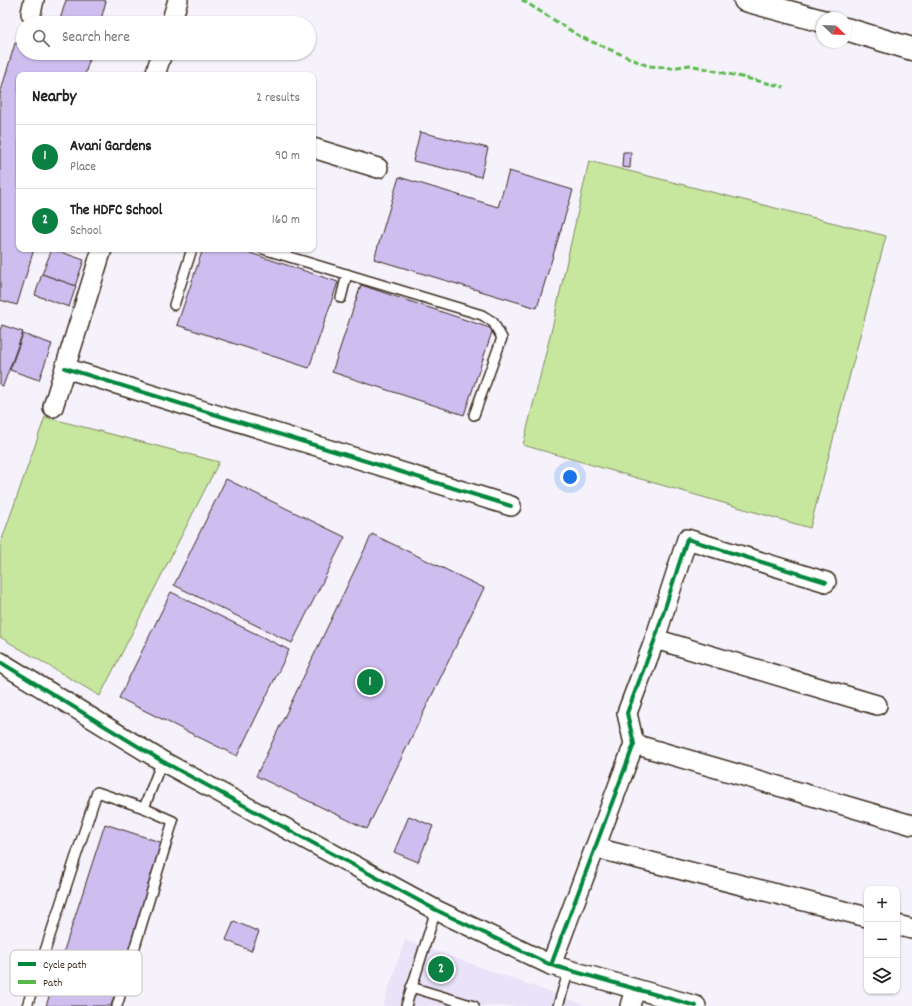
<!DOCTYPE html>
<meta charset="utf-8">
<style>
body{margin:0;font-family:Dekko,sans-serif;background:#f6f6f6;color:#222}
.controls{position:absolute;right:12px;bottom:12px;display:grid;overflow:hidden;border-radius:8px;box-shadow:0 1px 3px #0004}
.controls button{width:36px;height:36px;display:grid;place-items:center;padding:0;border:0;border-bottom:1px solid #e0e0e0;background:#fff;color:#222;font:20px sans-serif}
.compass{position:absolute;left:816px;top:12px;width:36px;height:36px;border-radius:50%;background:#fff;box-shadow:0 1px 3px #0004;rotate:113deg}
.you{position:absolute;left:570px;top:477px;width:14px;height:14px;margin:-10px;border:3px solid #fff;border-radius:50%;background:#1a73e8;box-shadow:0 0 0 6px #1a73e833}
.badge{display:grid;place-items:center;width:26px;height:26px;border-radius:50%;background:#0b8043;color:#fff;font-size:13px;font-weight:700}
.pin{position:absolute;translate:-50% -50%;border:2px solid #fff;box-shadow:0 1px 4px #0006}
.list{margin:0;padding:0;list-style:none}
h2{display:flex;justify-content:space-between;align-items:center;height:52px;margin:0;padding:0 16px;font-size:17px}
h2 small{font-size:13px;font-weight:400;color:#767676}
.list li{display:grid;grid-template-columns:26px 1fr auto;gap:12px;align-items:center;box-sizing:border-box;height:64px;padding:0 16px;border-top:1px solid #e0e0e0}
.list b{display:block;font-size:15px;white-space:nowrap}
.list p{margin:0;font-size:13px;white-space:nowrap;color:#767676}
.list em{font-size:13px;font-style:normal;color:#767676}
.icon{flex:none;width:22px;height:22px;fill:none;stroke:currentColor;stroke-width:2;stroke-linecap:round;stroke-linejoin:round}
.map{position:relative;flex:none;width:912px;height:1006px;overflow:hidden}
.search{position:absolute;background:#fff;box-shadow:0 1px 3px #0004;left:16px;top:16px;width:300px;height:44px;display:flex;align-items:center;gap:10px;box-sizing:border-box;padding:0 14px;border-radius:22px;color:#767676;font-size:15px}
.panel{position:absolute;background:#fff;box-shadow:0 1px 3px #0004;left:16px;top:72px;width:300px;height:180px;border-radius:8px}
.map>svg:first-child{display:block}
.built{fill:#e9e2f8}
.green{fill:#c7e79f;stroke:#81885e}
.building{fill:#cebdef;stroke:#3b2a1e}
.lines{fill:none;stroke-linecap:round;stroke-linejoin:round}
.service-casing{stroke:#3b2a1e;stroke-width:12}
.minor-casing{stroke:#3b2a1e;stroke-width:22}
.tertiary-casing{stroke:#3b2a1e;stroke-width:25}
.service{stroke:#fff;stroke-width:9}
.minor{stroke:#fff;stroke-width:19}
.tertiary{stroke:#fff;stroke-width:22}
.quiet{stroke:#58b947;stroke-width:3;stroke-dasharray:6 3;stroke-linecap:butt}
.cycleway-casing{stroke:#fff;stroke-width:6}
.cycleway{stroke:#00873e;stroke-width:4}
.key{fill:#fff;stroke:#c4bfbc;stroke-width:1}
.key-label{font-size:11px;fill:#3b2a1e}
</style>
<div class="map">
<svg width="912" height="1006" viewBox="0 0 912 1006">
<rect width="100%" height="100%" fill="#f5f2fc"/>
<filter id="ink" filterUnits="userSpaceOnUse"><feTurbulence type="fractalNoise" baseFrequency=".025" numOctaves="2"/><feDisplacementMap in="SourceGraphic" scale="8" xChannelSelector="R" yChannelSelector="G"/><feConvolveMatrix kernelMatrix="1 2 1 2 8 2 1 2 1" color-interpolation-filters="sRGB"/></filter>
<g filter="url(#ink)">
<polygon class="built" points="405,940 588,1006 383,1006"/>
<g class="green">
<polygon points="589,161 886,236 810,528 523,445 553,324"/>
<polygon points="45,417 219,462 100,696 0,637 0,545"/>
</g>
<g class="building">
<polygon points="66,0 102,0 106,1 100,23 59,23"/>
<polygon points="15,43 23,45 23,53 91,53 85,75 19,75 19,249 34,249 17,305 0,300 0,94"/>
<polygon points="420,132 488,148 481,177 413,161"/>
<polygon points="623,152 631,152 630,168 622,167"/>
<polygon points="509,171 573,190 537,308 374,259 399,177 498,207"/>
<polygon points="52,249 84,260 75,286 42,274"/>
<polygon points="203,249 238,249 338,282 309,368 177,325"/>
<polygon points="42,274 76,286 69,307 35,295"/>
<polygon points="361,285 493,329 464,415 332,372"/>
<polygon points="2,325 23,332 3,386 0,385 0,330"/>
<polygon points="23,334 52,344 39,380 10,370"/>
<polygon points="226,479 345,537 292,643 174,585"/>
<polygon points="372,534 484,588 367,829 256,776"/>
<polygon points="171,592 289,650 237,756 119,698"/>
<polygon points="409,816 433,826 418,862 394,852"/>
<polygon points="105,824 163,843 111,1006 46,1006"/>
<polygon points="234,921 259,932 251,951 226,940"/>
</g>
<g class="lines">
<defs>
<g id="service">
<polyline points="263,249 482,315 493,322 502,338 474,415"/>
<polyline points="341,298 347,274"/>
<polyline points="174,305 192,249"/>
<polyline points="144,808 162,761"/>
<polyline points="411,987 474,1006"/>
<polyline points="27,1006 97,792 144,808 173,821 117,1006"/>
<polyline points="406,1006 436,910"/>
<polyline points="558,1006 569,970"/>
</g>
<g id="minor">
<polyline points="31,13 34,0"/>
<polyline points="171,23 178,0"/>
<polyline points="155,75 162,53"/>
<polyline points="313,148 378,168"/>
<polyline points="65,368 511,506"/>
<polyline points="53,407 102,249"/>
<polyline points="655,639 877,705"/>
<polyline points="0,662 162,761 436,910 551,965 696,1006"/>
<polyline points="634,744 912,825"/>
<polyline points="596,848 867,917"/>
<polyline points="897,925 912,929"/>
<polyline points="551,965 634,744 627,713 655,639 687,539 826,582"/>
<polyline points="630,1006 635,989"/>
</g>
<g id="tertiary">
<polyline points="745,0 822,21"/>
<polyline points="846,29 912,49"/>
</g>
</defs>
<use href="#service" class="service-casing"/>
<use href="#minor" class="minor-casing"/>
<use href="#tertiary" class="tertiary-casing"/>
<use href="#service" class="service"/>
<use href="#minor" class="minor"/>
<use href="#tertiary" class="tertiary"/>
<polyline class="quiet" points="522,0 581,37 648,66 672,68 690,65 784,87"/>
<defs>
<g id="cycleway">
<polyline points="65,368 511,506"/>
<polyline points="0,662 162,761 436,910 551,965 696,1006"/>
<polyline points="551,965 634,744 627,713 655,639 687,539 826,582"/>
</g>
</defs>
<use href="#cycleway" class="cycleway-casing"/>
<use href="#cycleway" class="cycleway"/>
</g>
</g>
<rect x="10" y="950" width="132" height="46" rx="6" class="key"/>
<rect x="18" y="962" width="18" height="4" fill="#00873e"/>
<rect x="18" y="980" width="18" height="4" fill="#58b947"/>
<g class="key-label">
<text x="43" y="968">Cycle path</text>
<text x="43" y="986">Path</text>
</g>
</svg>
<div class="controls">
<button>+</button>
<button>−</button>
<button><svg class="icon" aria-label="layers" viewBox="0 0 24 24"><path d="M12 4l9 5-9 5-9-5zM3 14l9 5 9-5"/></svg></button>
</div>
<svg class="compass" viewBox="-18 -18 36 36"><path d="M0-13l5 13h-10z" fill="#e53935"/><path d="M0 13l5-13h-10z" fill="#767676"/></svg>
<div class="you"></div>
<div class="pin badge" style="left:370px;top:682px">1</div>
<div class="pin badge" style="left:441px;top:969px">2</div>
<div class="search"><svg class="icon" aria-label="search" viewBox="0 0 24 24"><circle cx="10" cy="10" r="6"/><path d="M15 15l6 6"/></svg>Search here</div>
<section class="panel">
<h2>Nearby<small>2 results</small></h2>
<ul class="list">
<li><span class="badge">1</span><div><b>Avani Gardens</b><p>Place</p></div><em>90 m</em></li>
<li><span class="badge">2</span><div><b>The HDFC School</b><p>School</p></div><em>160 m</em></li>
</ul>
</section>
</div>
